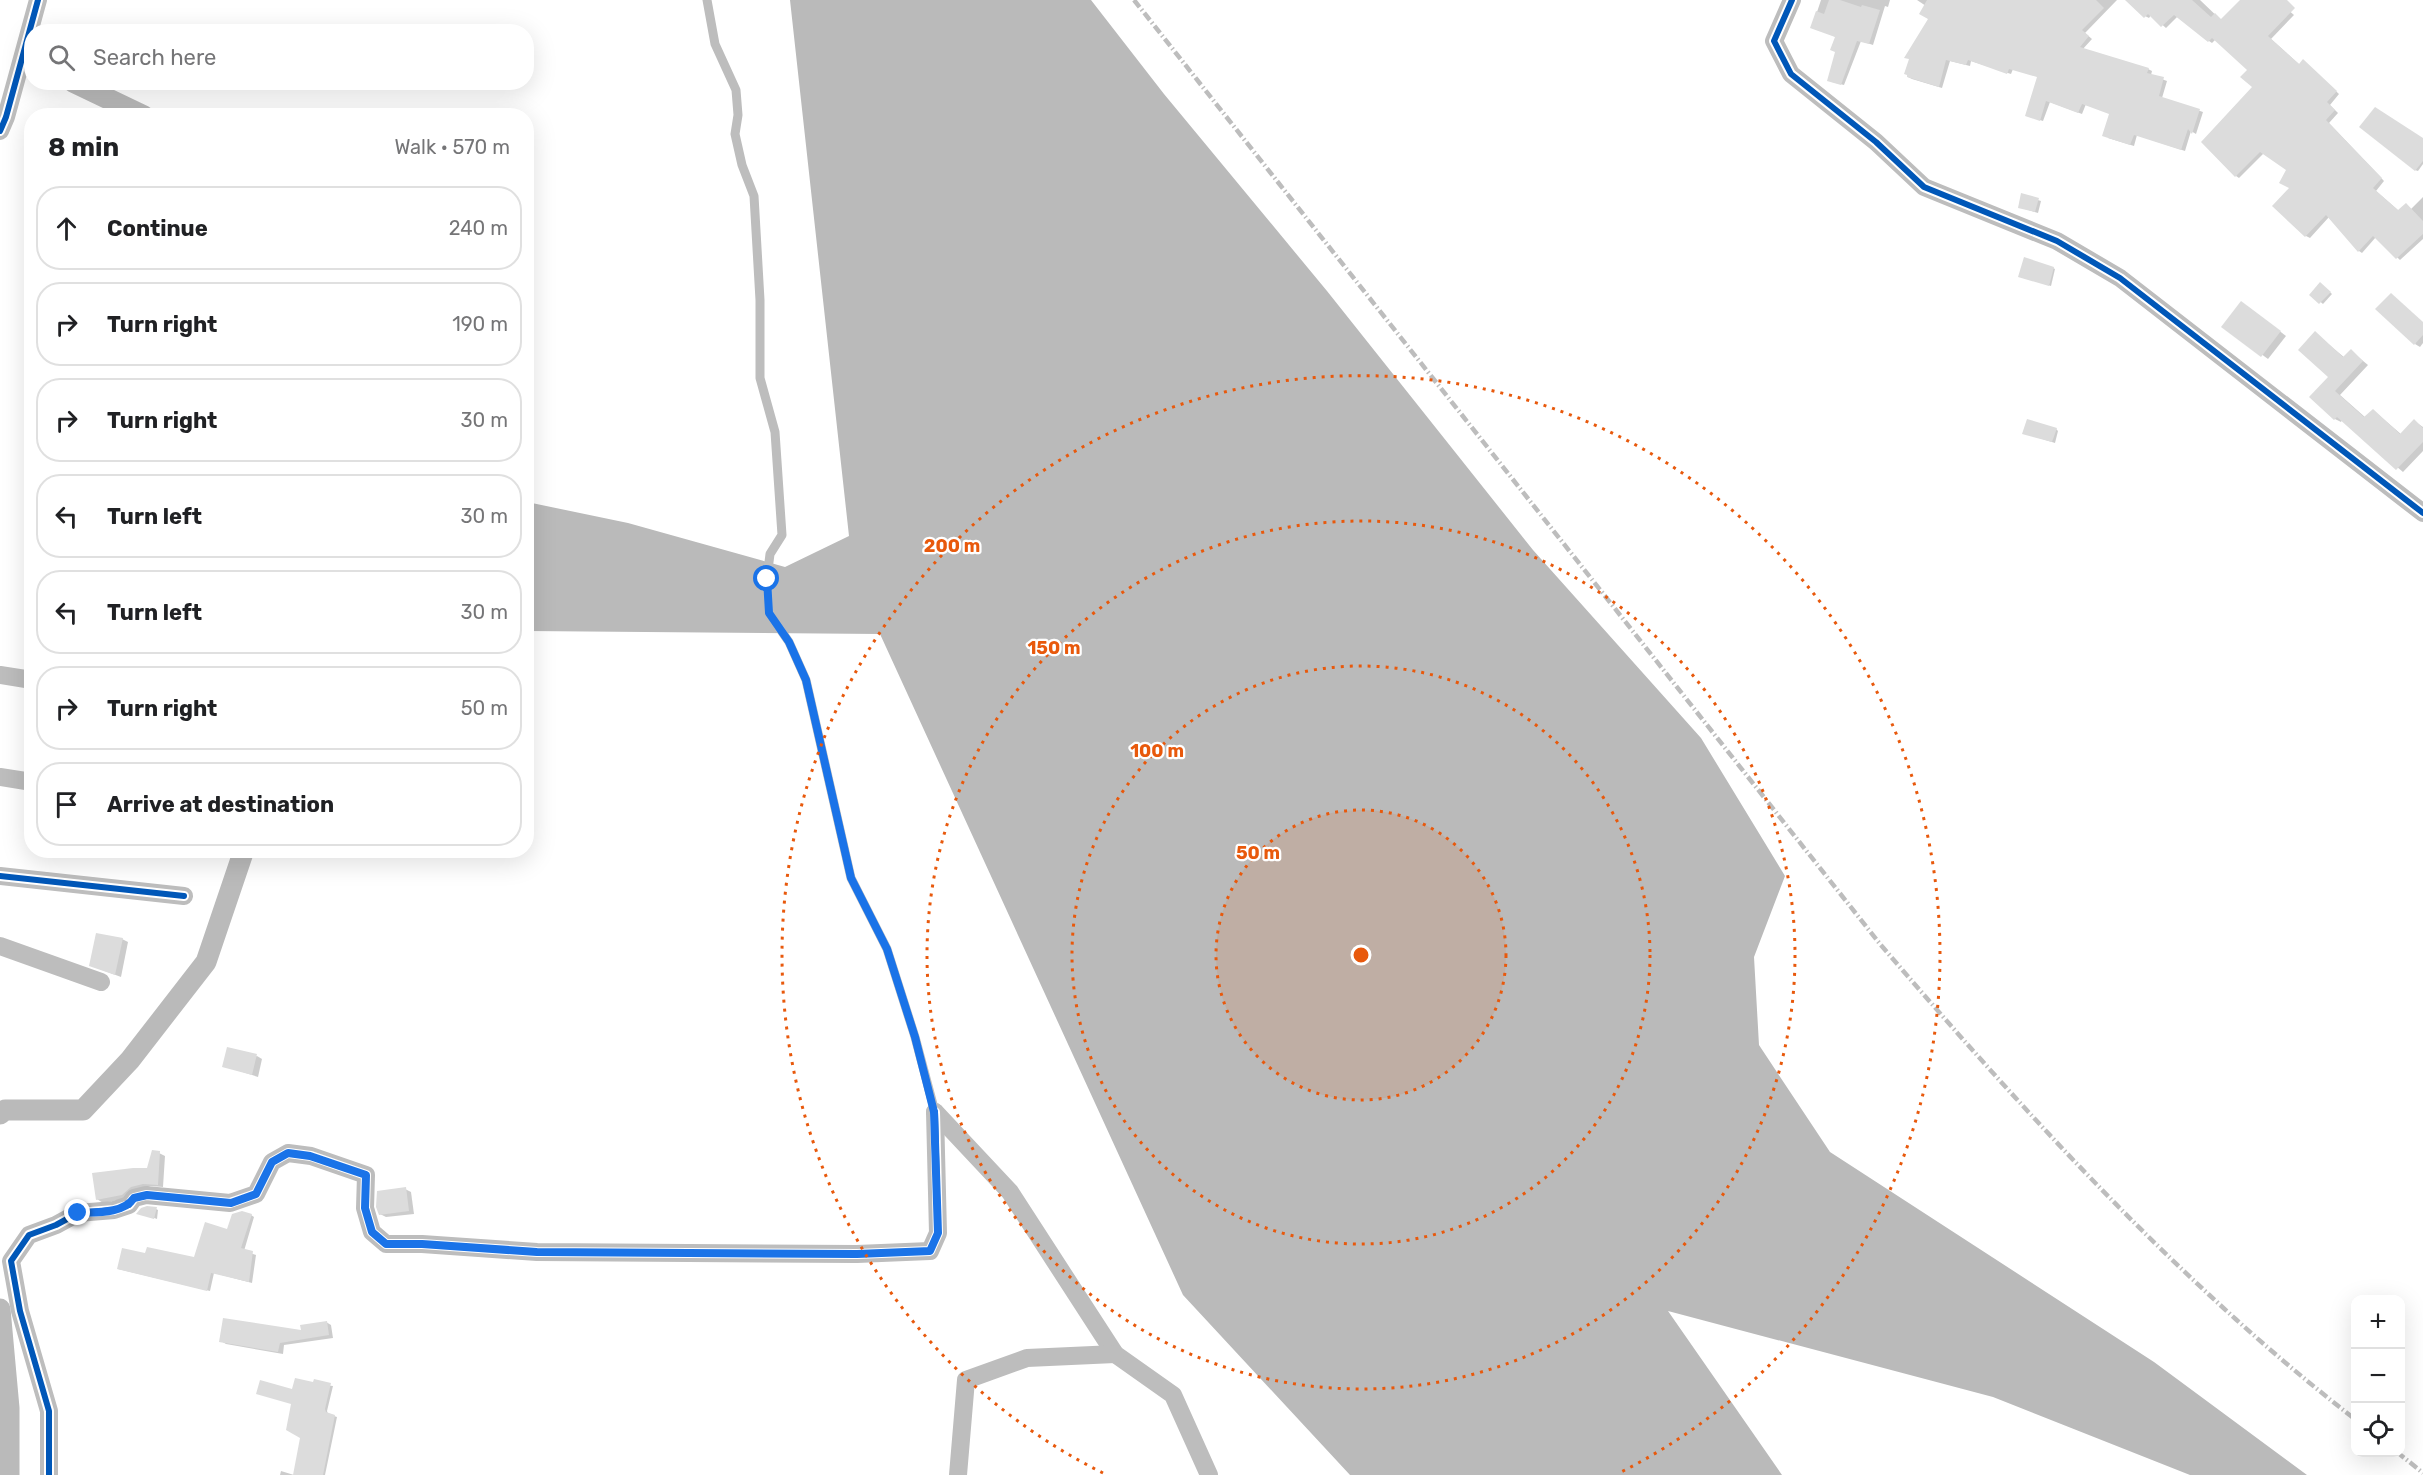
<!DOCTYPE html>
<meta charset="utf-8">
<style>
body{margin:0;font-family:Rubik,sans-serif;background:#f6f6f6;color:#202124}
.controls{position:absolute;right:18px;bottom:18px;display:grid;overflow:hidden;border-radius:12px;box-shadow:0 6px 24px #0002}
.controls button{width:54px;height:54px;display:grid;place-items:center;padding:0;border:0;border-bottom:2px solid #e0e0e0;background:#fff;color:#202124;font:30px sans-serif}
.stop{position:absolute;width:18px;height:18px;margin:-14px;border:4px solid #1a73e8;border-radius:50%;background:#fff}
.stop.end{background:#1a73e8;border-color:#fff;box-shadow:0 2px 6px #0008}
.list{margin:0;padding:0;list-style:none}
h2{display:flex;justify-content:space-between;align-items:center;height:78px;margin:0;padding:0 24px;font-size:26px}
h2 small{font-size:20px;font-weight:400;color:#757577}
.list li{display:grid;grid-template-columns:39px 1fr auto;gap:18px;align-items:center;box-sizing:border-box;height:84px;margin:0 12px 12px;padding:0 12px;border:2px solid #e0e0e0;border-radius:24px}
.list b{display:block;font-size:22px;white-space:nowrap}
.list em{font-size:20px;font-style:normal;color:#757577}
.icon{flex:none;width:33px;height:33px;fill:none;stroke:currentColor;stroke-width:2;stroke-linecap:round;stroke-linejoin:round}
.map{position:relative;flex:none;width:2423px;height:1475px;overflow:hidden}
.search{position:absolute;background:#fff;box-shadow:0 6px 24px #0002;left:24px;top:24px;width:510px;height:66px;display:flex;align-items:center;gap:15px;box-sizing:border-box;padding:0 21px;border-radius:24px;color:#757577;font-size:22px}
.panel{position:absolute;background:#fff;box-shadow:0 6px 24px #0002;left:24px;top:108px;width:510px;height:750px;border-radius:24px}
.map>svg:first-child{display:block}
.water{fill:#bababa}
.shadow{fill:#0003}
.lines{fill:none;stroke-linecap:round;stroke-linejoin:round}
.canal{stroke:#bababa;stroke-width:21}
.building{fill:#dcdcdc}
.lane{stroke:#bdbdbd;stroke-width:9}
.street{stroke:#bdbdbd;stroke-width:18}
.rail{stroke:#bdbdbd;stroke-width:4.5;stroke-dasharray:9 3 1.5 3;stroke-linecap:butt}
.cycleway-casing{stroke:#fff;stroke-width:10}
.cycleway{stroke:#0057b8;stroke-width:6}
.route{stroke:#1a73e8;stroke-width:8}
.ring{fill:none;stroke:#e8590c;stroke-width:3;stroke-dasharray:3 6}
.centre{fill:#e8590c;stroke:#fff;stroke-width:3}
.ring-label{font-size:18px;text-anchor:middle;font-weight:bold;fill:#e8590c;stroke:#fff;stroke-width:4.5;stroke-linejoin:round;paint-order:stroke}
</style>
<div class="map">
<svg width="2423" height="1475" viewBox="0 0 2423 1475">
<rect width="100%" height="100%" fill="#fff"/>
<polygon class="water" points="790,0 1091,0 1164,94 1327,291 1533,550 1701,738 1785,876 1754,957 1759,1045 1830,1152 2154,1362 2307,1475 2190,1475 1993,1397 1668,1311 1782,1475 1350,1475 1183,1295 880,634 527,631 527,502 628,523 785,567 849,536"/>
<g class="shadow">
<polygon points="1821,0 1890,0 1888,7 1885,6 1873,45 1861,41 1844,85 1832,82 1837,52 1836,37 1812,27"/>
<polygon points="1917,0 2117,0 2085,33 2092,39 2082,50 2148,69 2152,71 2151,75 2167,81 2162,98 2203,112 2196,134 2191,131 2185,151 2137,135 2134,146 2108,138 2111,114 2086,104 2082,114 2050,102 2043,121 2030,117 2039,77 2013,69 2011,74 1971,61 1970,66 1950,61 1942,88 1912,79 1908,77 1930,18 1926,6"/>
<polygon points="2126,0 2200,0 2222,21 2242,0 2277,0 2294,15 2271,39 2300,65 2306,63 2339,94 2330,105 2338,113 2329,123 2384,181 2376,191 2399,211 2411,209 2423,197 2423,239 2400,260 2376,237 2362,253 2359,251 2329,217 2310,238 2306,236 2288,170 2264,153 2239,178 2236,176 2254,87 2249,70 2216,39 2212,43 2209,41 2178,16 2166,28 2151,15 2149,18 2145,16"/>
<polygon points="2423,140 2423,164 2418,171 2415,170"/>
<polygon points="2022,195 2041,201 2038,213 2022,208"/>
<polygon points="2053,268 2055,269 2051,286 2022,277"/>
<polygon points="2322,285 2332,294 2323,304 2311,294"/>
<polygon points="2247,306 2286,336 2268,359 2223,326"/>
<polygon points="2423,322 2423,343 2420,347 2415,344"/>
<polygon points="2315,333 2345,358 2351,351 2368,365 2340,395 2366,418 2373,410 2402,435 2414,421 2423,427 2423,451 2403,472 2342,420 2341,422 2335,419 2311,397 2330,377"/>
<polygon points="2056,429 2058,431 2055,443 2026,434"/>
<polygon points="122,939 128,942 121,977 97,968"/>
<polygon points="257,1056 262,1059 258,1077 224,1066"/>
<polygon points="159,1153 165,1156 163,1187 150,1186 128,1198 103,1203 97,1199 149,1170"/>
<polygon points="405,1189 411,1192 414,1214 386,1217 380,1214"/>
<polygon points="156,1209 158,1210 157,1219 141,1213"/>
<polygon points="251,1215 254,1217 244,1251 256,1255 252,1283 214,1273 210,1291 118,1269 146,1255 195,1259"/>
<polygon points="326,1322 331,1325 333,1338 284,1345 283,1354 226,1344 221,1341 303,1332"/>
<polygon points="314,1384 333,1386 327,1411 328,1414 337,1417 325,1475 294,1475 302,1437 293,1404 293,1391"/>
<polygon points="281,1471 294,1475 280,1475"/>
</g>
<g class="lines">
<g class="canal">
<polyline points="73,82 144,116"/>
<polyline points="0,1114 5,1110 83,1110 130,1060 206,962 244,850"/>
<polyline points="0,1309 9,1408 9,1475"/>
</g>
</g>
<g class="building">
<polygon points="1829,0 1840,0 1861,7 1862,5 1880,10 1869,44 1857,41 1841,85 1827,81 1835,52 1830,50 1835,37 1810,28 1816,11 1824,14"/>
<polygon points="1927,0 2096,0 2104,8 2082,30 2089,36 2080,47 2149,68 2147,73 2164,77 2159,96 2200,109 2192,134 2188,129 2181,150 2134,135 2130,145 2102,136 2109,114 2082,104 2078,113 2046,101 2040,121 2025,116 2037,77 2009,69 2007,74 1968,60 1966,65 1946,60 1939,87 1907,77 1907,75 1904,74 1909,59 1904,58 1928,19 1919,14"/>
<polygon points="2125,0 2192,0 2211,17 2215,13 2221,19 2240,0 2287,0 2295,8 2268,36 2299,64 2303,59 2337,91 2327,102 2335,110 2326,120 2382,178 2373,188 2398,210 2406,203 2423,221 2423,234 2396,259 2373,236 2358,252 2326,215 2305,237 2272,206 2289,188 2279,183 2286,170 2260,152 2235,177 2201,142 2252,87 2240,77 2247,70 2212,38 2208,42 2174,15 2161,27 2148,14 2144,18"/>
<polygon points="2375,107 2423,138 2423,161 2415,171 2359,127"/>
<polygon points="2021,193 2039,198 2035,212 2018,208"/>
<polygon points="2024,257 2054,267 2049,286 2018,277"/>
<polygon points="2320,282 2331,292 2319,304 2309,295"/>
<polygon points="2391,293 2423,322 2423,335 2414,345 2375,309"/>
<polygon points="2241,301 2281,331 2261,357 2221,327"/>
<polygon points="2315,331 2343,357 2351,349 2363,361 2335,391 2364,417 2373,409 2400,434 2414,419 2423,428 2423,442 2396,470 2337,417 2334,420 2309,397 2328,377 2298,350"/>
<polygon points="2027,419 2057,428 2052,442 2022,434"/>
<polygon points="96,933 123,938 115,975 89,966"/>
<polygon points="227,1047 257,1054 252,1075 222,1067"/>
<polygon points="152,1150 160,1151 158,1185 143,1184 131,1187 122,1195 96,1200 92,1173 133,1168 147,1168"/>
<polygon points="406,1187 409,1211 379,1215 376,1207 377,1191"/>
<polygon points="147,1206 157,1207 154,1219 136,1214 141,1208"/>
<polygon points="242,1211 252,1214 241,1248 253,1251 249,1282 211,1273 207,1291 117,1269 122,1248 145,1253 147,1247 194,1257 205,1222 227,1229 232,1214"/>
<polygon points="223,1318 301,1330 300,1325 327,1321 329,1335 280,1343 278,1352 219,1342"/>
<polygon points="295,1378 313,1382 314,1379 331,1383 325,1409 326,1412 335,1415 323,1475 293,1475 300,1438 286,1430 291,1404 256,1394 260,1380 292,1389"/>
</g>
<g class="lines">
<polyline class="lane" points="707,0 715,44 736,90 738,115 735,134 742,165 754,196 760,300 760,378 775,432 782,535 770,554 767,578 769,613 789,642 806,680 851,878 887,949 915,1037 935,1112"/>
<g class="street">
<polyline points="1792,0 1774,41 1791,74 1876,142 1924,187 2057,241 2120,278 2423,513"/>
<polyline points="0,131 6,117 38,0"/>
<polyline points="0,675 32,680"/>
<polyline points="0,777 32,782"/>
<polyline points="0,876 184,896"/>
<polyline points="0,946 101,982"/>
<polyline points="935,1112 1010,1192 1115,1354 1173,1395 1209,1475"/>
<polyline points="49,1475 49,1411 20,1311 11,1261 29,1235 56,1225 78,1213 114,1210 129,1205 134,1198 146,1195 230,1203 256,1194 272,1162 288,1153 311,1156 366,1175 365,1208 372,1232 386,1244 422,1244 537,1252 857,1254 930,1251 938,1233 935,1112"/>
<polyline points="958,1475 966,1380 1027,1358 1115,1354"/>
</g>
<g class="rail">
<path d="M1134 0 1880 944C2026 1114 2178 1282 2356 1420"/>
<polyline points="2397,1452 2423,1473"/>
</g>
<defs>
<g id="cycleway">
<polyline points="1792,0 1774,41 1791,74 1876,142 1924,187 2057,241 2120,278 2423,513"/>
<polyline points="0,131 6,117 38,0"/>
<polyline points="0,876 184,896"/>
<polyline points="49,1475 49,1411 20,1311 11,1261 29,1235 56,1225 78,1213 114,1210 129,1205 134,1198 146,1195 230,1203 256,1194 272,1162 288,1153 311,1156 366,1175 365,1208 372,1232 386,1244 422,1244 537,1252 857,1254 930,1251 938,1233 935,1112"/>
</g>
</defs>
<use href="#cycleway" class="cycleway-casing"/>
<use href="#cycleway" class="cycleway"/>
</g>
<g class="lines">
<path class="route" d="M78 1213C96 1212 123 1214 134 1198L147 1195 231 1203 256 1194 272 1162 288 1153 310 1156 366 1175 365 1208 372 1232 386 1244H422L537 1252 857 1254 930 1251 938 1233 934 1112 915 1037 887 949 851 878 806 680 789 642 769 613 767 579"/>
</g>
<circle cx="1361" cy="955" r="145" fill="#e8590c" fill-opacity=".12"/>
<g class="ring">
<circle cx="1361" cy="955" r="145"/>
<circle cx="1361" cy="955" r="289"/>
<circle cx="1361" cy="955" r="434"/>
<path d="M1103 1473A579 579 0 1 1 1619 1473"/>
</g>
<circle cx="1361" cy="955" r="9" class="centre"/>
<g class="ring-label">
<text x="952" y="552">200 m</text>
<text x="1054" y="654">150 m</text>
<text x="1157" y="757">100 m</text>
<text x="1258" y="859">50 m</text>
</g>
</svg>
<div class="controls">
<button>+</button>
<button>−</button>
<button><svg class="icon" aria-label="locate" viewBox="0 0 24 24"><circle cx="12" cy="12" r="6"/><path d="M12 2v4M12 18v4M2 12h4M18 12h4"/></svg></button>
</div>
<div class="stop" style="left:767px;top:579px"></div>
<div class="stop end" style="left:78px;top:1213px"></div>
<div class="search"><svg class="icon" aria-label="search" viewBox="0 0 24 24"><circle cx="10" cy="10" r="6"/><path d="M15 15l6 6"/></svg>Search here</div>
<section class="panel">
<h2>8 min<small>Walk · 570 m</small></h2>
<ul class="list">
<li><svg class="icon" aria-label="ahead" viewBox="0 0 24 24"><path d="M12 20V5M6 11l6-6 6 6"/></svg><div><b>Continue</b></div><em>240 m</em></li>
<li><svg class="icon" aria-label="right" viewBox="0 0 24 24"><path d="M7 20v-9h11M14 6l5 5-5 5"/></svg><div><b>Turn right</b></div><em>190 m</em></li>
<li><svg class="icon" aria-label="right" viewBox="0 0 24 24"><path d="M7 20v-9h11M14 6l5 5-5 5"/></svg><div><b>Turn right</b></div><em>30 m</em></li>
<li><svg class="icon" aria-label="left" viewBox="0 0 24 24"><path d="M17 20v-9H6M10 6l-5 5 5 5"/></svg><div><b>Turn left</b></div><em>30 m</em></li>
<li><svg class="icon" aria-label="left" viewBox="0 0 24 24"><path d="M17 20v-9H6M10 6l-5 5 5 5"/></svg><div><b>Turn left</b></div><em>30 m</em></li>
<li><svg class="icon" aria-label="right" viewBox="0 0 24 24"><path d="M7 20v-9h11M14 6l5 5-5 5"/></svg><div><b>Turn right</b></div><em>50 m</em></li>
<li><svg class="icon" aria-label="arrive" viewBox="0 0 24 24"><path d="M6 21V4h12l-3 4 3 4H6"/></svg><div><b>Arrive at destination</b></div></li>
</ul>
</section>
</div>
